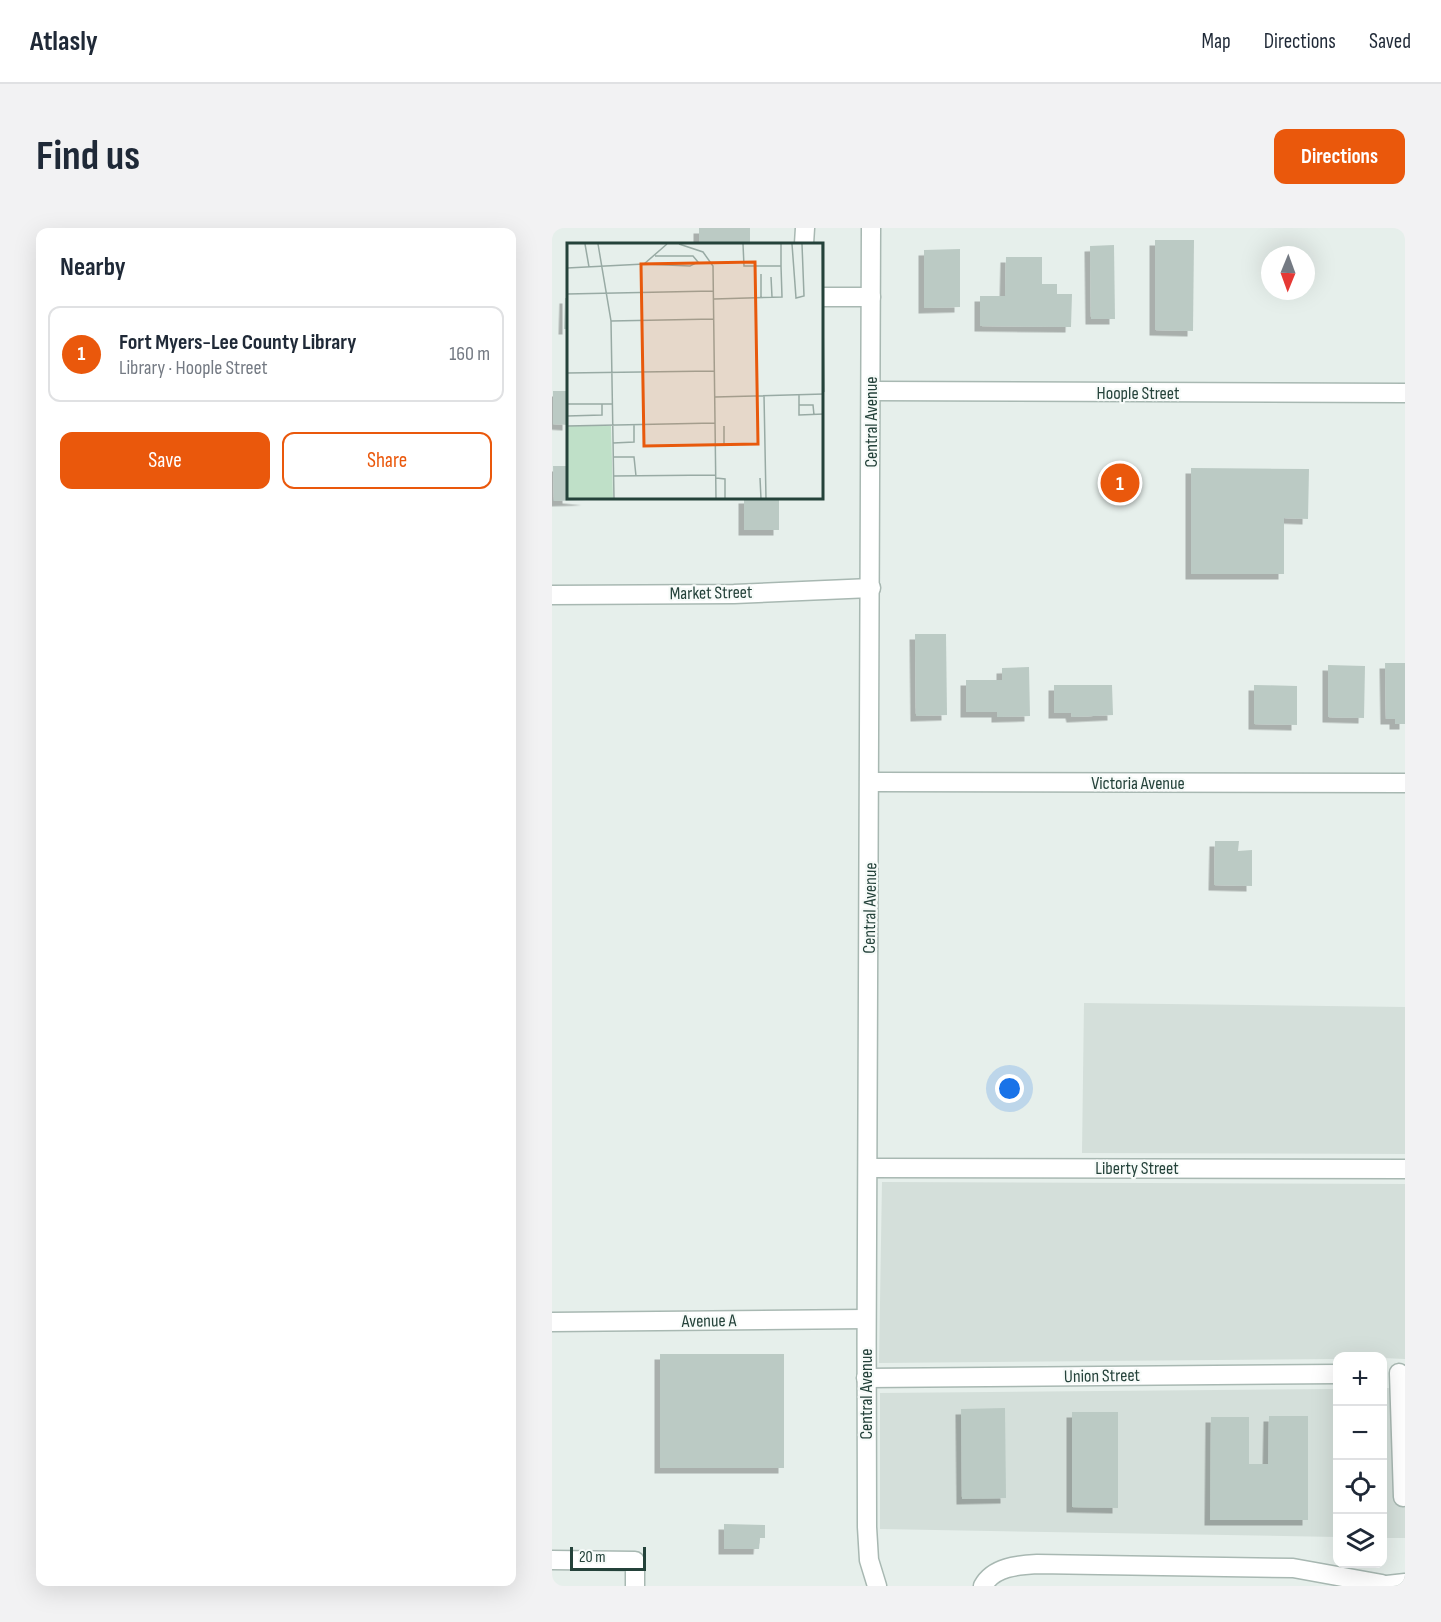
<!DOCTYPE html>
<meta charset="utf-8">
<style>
body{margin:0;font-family:"Sofia Sans Condensed",sans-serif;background:#f2f2f3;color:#1f2937}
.controls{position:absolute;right:18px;bottom:18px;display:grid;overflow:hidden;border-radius:12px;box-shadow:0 6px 24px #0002}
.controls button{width:54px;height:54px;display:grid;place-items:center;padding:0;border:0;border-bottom:2px solid #e0e1e3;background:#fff;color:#1f2937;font:30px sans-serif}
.compass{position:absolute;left:709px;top:18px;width:54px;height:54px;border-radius:50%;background:#fff;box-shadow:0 6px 24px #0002;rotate:181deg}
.scale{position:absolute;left:18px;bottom:15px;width:76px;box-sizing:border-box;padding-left:6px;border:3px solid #24423a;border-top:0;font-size:16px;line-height:21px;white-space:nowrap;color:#24423a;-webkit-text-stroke:4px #f7fbf9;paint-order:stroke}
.you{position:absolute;left:458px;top:861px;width:21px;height:21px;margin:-15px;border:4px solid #fff;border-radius:50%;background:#1a73e8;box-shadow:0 0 0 9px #1a73e833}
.badge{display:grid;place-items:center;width:39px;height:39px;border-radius:50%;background:#ea580c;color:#fff;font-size:20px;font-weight:700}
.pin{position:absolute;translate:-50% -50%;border:3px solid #fff;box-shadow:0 2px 6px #0006}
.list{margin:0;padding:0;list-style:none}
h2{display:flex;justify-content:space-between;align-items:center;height:78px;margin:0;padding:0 24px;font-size:26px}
h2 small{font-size:20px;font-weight:400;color:#747a83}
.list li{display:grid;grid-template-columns:39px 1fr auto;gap:18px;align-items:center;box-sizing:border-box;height:96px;margin:0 12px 12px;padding:0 12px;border:2px solid #e0e1e3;border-radius:12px}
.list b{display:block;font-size:22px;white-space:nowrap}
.list p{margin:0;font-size:20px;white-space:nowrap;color:#747a83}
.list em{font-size:20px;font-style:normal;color:#747a83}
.actions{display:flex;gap:12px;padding:18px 24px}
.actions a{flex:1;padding:14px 0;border:2px solid #ea580c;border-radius:12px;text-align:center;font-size:21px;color:#ea580c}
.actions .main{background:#ea580c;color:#fff}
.icon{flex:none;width:33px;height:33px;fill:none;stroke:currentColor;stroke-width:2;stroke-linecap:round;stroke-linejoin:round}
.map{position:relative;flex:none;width:853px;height:1358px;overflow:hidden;border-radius:12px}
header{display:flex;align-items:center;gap:36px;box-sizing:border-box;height:84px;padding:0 30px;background:#fff;border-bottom:2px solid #e0e1e3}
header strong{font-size:28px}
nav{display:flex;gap:33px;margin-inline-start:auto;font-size:21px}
.intro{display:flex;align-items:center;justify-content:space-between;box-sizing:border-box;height:144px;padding:0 36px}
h1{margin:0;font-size:42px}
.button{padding:15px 27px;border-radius:12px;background:#ea580c;color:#fff;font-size:21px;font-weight:700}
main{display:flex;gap:36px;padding:0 36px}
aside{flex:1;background:#fff;border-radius:12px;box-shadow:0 6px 24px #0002}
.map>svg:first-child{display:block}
.built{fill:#d4dfda}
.building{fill:#bbcac4;filter:url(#shadow)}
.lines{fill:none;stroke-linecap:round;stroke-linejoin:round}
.minor-casing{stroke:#a8b8b2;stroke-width:21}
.minor{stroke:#fff;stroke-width:18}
.labels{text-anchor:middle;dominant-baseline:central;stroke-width:4.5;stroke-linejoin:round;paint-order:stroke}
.street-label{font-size:18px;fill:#24423a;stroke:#f7fbf9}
.inset-road{fill:none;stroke:#98aaa4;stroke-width:1.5}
.view{fill:#e8590c;fill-opacity:0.15;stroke:#e8590c;stroke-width:3}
.inset-edge{fill:none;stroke:#24423a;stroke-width:3}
</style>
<header>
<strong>Atlasly</strong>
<nav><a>Map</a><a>Directions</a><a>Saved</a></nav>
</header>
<div class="intro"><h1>Find us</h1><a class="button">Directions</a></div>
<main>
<aside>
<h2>Nearby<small></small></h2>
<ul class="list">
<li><span class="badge">1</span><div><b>Fort Myers-Lee County Library</b><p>Library · Hoople Street</p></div><em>160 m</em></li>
</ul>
<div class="actions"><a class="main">Save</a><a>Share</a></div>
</aside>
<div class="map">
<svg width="853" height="1358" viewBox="0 0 853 1358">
<defs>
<filter id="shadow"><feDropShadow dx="-5.5" dy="5.5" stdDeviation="0" flood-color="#0004"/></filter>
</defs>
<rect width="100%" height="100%" fill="#e6efeb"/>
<g class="built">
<polygon points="532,775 853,779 853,926 530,925"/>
<polygon points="330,954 853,956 853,1131 786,1128 785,1131 327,1135"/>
<rect x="831" y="1160" width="22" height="150"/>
<polygon points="785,1161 785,1309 328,1301 328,1165"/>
</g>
<g class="building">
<rect x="147" y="0" width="51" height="16"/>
<polygon points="603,12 642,12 641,103 603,102"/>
<polygon points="562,17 563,91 539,91 538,18"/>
<polygon points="408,21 408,79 372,80 372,22"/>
<polygon points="454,29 490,29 490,56 505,56 505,66 520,66 519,99 428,98 428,68 453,68"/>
<polygon points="13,70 16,70 16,101 12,101"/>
<polygon points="1,163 16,163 16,197 1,196"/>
<polygon points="1,238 16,238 16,270 35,272 2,273"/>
<polygon points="639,240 757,241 756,291 732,290 732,346 639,346"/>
<rect x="192" y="270" width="35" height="32"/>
<polygon points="363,406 394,406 395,487 364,488"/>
<polygon points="833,435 853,435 853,496 843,496 843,491 834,491"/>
<polygon points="776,437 813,438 812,490 776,489"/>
<polygon points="477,439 478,488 445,489 445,484 414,484 414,452 450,452 450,440"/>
<polygon points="502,457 560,457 561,487 520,489 519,485 502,485"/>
<polygon points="702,457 745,458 745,497 702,496"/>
<polygon points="663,613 687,613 686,623 700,622 700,658 662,657"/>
<rect x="108" y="1126" width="124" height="114"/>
<polygon points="453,1180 454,1270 410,1271 409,1181"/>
<polygon points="520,1184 566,1184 566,1280 520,1279"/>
<polygon points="717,1188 756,1188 756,1292 658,1292 659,1189 697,1189 697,1236 716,1236"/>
<polygon points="172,1296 213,1297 213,1310 208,1310 207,1321 172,1321"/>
</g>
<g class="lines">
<defs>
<g id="minor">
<path d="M319 0C319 433 313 866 315 1299L317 1332 325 1358"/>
<polyline points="252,16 253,0"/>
<polyline points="270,69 319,69"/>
<polyline points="319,163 853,165"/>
<polyline points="0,367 182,366 319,360"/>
<polyline points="319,554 853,555"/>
<polyline points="317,940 853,941"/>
<polyline points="0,1094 314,1091"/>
<polyline points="847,1145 851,1269"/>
<polyline points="314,1150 786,1146"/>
<polyline points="0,1332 83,1333 83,1358"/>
<path d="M431 1358C441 1339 466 1337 485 1336L741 1340 830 1356"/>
<polyline points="826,1358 853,1355"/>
</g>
</defs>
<use href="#minor" class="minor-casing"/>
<use href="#minor" class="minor"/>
</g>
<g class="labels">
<g class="street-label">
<text x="586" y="165">Hoople Street</text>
<text transform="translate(319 194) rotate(-90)">Central Avenue</text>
<text transform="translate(159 365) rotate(-1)">Market Street</text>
<text x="586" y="555">Victoria Avenue</text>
<text transform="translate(318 680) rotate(-89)">Central Avenue</text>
<text x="585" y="940">Liberty Street</text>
<text transform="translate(157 1093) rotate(-1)">Avenue A</text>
<text transform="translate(550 1148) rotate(-1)">Union Street</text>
<text transform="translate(314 1166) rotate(-90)">Central Avenue</text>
</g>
</g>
<g transform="translate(15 15)">
<rect width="256" height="256" fill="#e6efeb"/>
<path d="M0 183H44L46 256H0Z" fill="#bfe0c8"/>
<path class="inset-road" d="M18 1 22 24M31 1 44 78 47 256M112 1 136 9 146 23 149 256M214 1V23M225 1 229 55 237 53 235 1M255 1 257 149M77 21 123 23 131 19 126 13H88M0 25 77 21 100 1M194 31V54M204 34 205 54M0 51 146 48M147 56 215 54 214 23H177L176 1M44 78 147 76M0 130 147 128M232 151V172L257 171M197 152 199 256M148 154 257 151M0 161H35M232 162H246L247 172M0 173 35 172V161H45M0 183 148 180M46 200 67 199V181M157 203V183M46 214H67L69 233M46 233 149 232M149 235 158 236V256M193 235 194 256"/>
<path class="view" d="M188 19 191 201 77 203 74 21Z"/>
<rect width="256" height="256" class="inset-edge"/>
</g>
</svg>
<div class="controls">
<button>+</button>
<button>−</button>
<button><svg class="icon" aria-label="locate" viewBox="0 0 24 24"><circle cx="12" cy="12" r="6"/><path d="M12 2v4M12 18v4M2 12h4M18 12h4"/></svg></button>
<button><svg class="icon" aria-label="layers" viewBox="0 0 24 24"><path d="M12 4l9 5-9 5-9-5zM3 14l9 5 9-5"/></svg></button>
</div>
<svg class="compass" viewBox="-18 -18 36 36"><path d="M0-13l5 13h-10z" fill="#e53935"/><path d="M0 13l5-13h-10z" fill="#747a83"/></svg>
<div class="scale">20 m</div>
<div class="you"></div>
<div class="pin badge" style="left:568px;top:255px">1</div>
</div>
</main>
